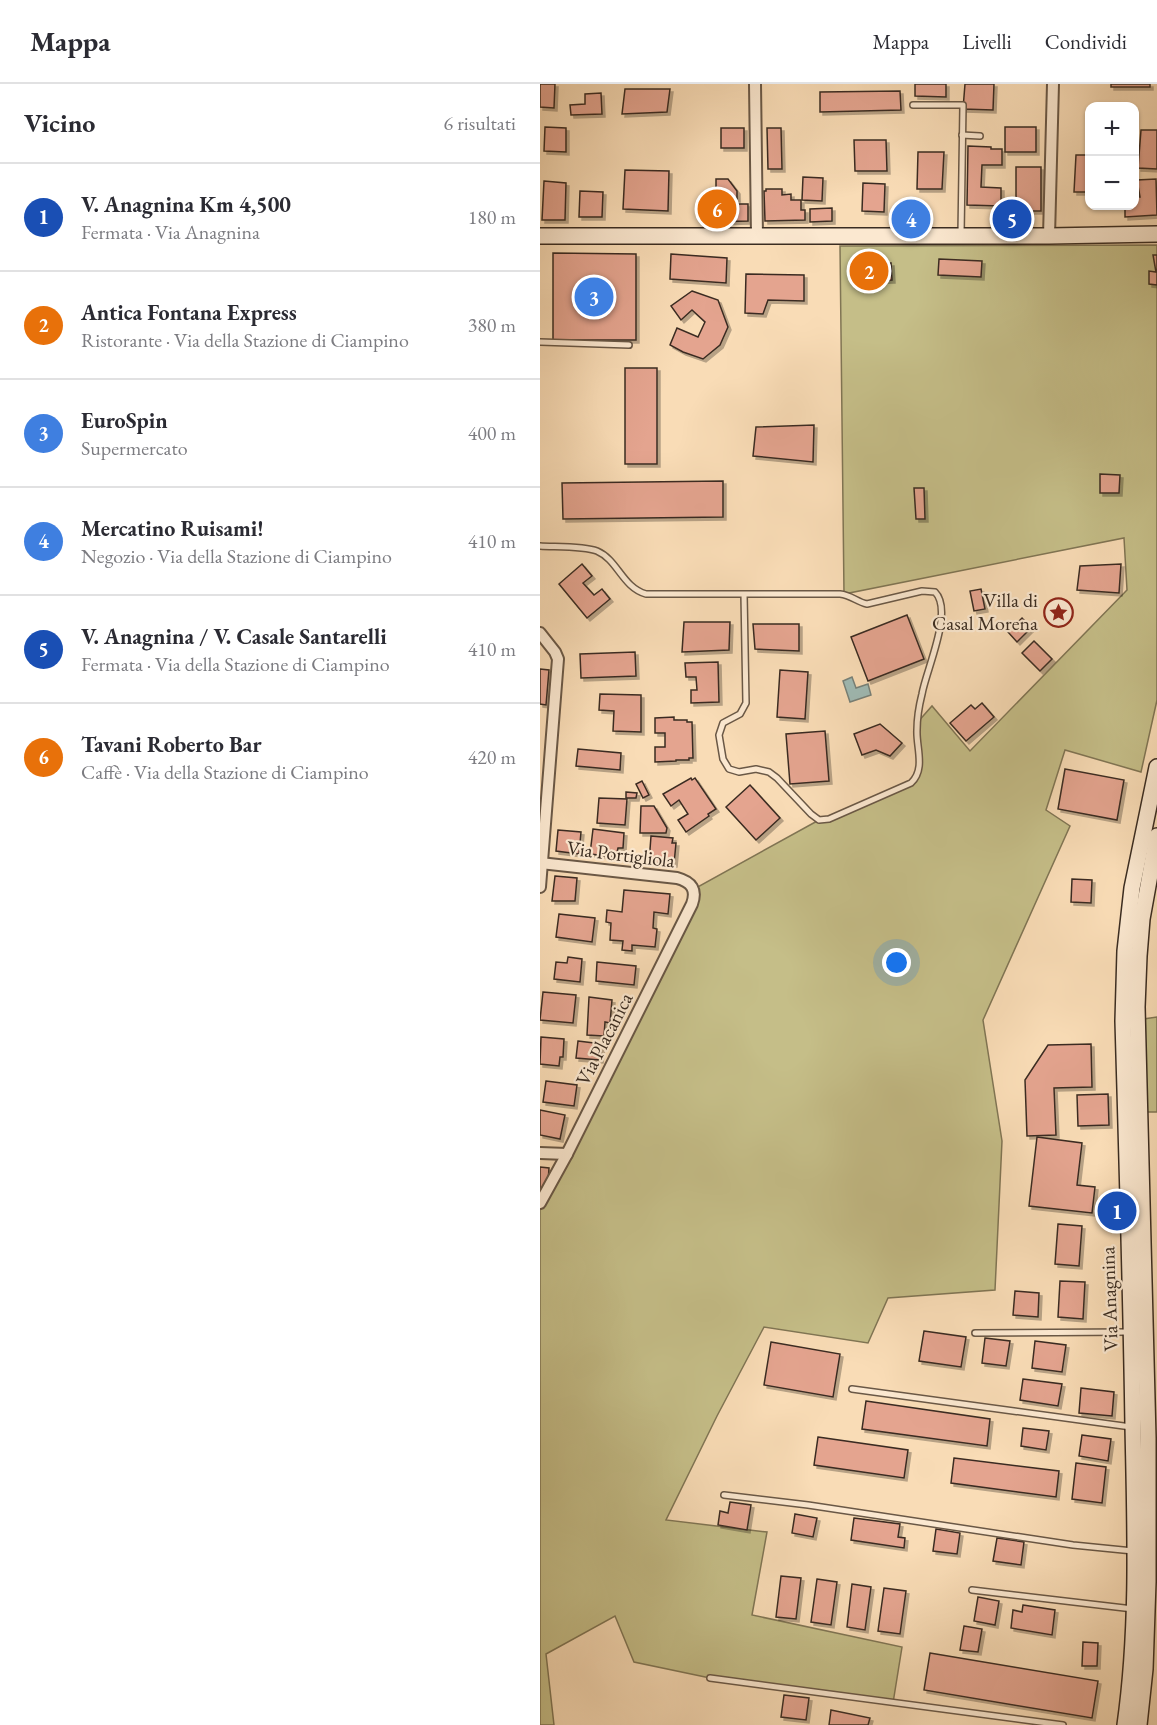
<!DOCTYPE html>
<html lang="it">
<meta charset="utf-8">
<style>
body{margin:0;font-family:"EB Garamond",serif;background:#f2f2f3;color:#2b2b33}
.controls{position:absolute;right:18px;top:18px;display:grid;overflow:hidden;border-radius:12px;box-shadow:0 2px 4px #0004}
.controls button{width:54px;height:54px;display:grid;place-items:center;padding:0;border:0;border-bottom:2px solid #e1e1e2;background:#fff;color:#2b2b33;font:30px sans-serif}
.you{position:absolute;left:357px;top:879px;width:21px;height:21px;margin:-15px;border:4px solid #fff;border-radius:50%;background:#1a73e8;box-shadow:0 0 0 9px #1a73e833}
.badge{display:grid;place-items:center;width:39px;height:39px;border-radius:50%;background:#8f2418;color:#fff;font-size:20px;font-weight:700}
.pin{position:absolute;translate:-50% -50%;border:3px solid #fff;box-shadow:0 2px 6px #0006}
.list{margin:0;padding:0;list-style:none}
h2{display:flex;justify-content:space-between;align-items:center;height:78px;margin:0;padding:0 24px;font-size:26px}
h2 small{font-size:20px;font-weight:400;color:#7c7c81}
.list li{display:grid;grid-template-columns:39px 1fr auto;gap:18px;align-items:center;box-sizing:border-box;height:108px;padding:0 24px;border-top:2px solid #e1e1e2}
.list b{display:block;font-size:22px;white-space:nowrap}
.list p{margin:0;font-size:20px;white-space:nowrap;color:#7c7c81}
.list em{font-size:20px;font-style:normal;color:#7c7c81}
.map{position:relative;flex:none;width:617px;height:1641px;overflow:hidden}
header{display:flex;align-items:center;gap:36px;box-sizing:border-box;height:84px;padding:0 30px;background:#fff;border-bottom:2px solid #e1e1e2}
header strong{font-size:28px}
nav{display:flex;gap:33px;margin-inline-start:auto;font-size:21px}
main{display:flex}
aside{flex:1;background:#fff}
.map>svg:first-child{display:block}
.green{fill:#c5be88;stroke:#807554;stroke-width:1.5}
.water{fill:#9fbab4;stroke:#778179;stroke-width:1.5}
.building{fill:#e4a48f;stroke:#3a2c21;stroke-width:1.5;filter:url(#shadow)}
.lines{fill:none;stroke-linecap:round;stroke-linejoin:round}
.lane-casing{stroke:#6a5846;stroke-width:8}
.street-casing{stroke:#6a5846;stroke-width:14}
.secondary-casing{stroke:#3a2c21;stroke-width:18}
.lane{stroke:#fbe8d0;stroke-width:5}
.street{stroke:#fbe8d0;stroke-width:10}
.secondary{stroke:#fbe8d0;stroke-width:15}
.labels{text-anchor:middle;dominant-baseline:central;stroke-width:4.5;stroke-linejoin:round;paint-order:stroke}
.poi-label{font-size:20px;fill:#3a2c21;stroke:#fbe8d0;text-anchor:end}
.street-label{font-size:20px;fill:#3a2c21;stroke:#fbe8d0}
</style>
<header>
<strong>Mappa</strong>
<nav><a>Mappa</a><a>Livelli</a><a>Condividi</a></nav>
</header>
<main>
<aside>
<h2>Vicino<small>6 risultati</small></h2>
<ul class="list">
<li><span class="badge" style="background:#1a4fb4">1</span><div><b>V. Anagnina Km 4,500</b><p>Fermata · Via Anagnina</p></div><em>180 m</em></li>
<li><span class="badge" style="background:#e8710a">2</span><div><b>Antica Fontana Express</b><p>Ristorante · Via della Stazione di Ciampino</p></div><em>380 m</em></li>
<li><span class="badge" style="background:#3f7fe0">3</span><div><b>EuroSpin</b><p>Supermercato</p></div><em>400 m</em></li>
<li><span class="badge" style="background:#3f7fe0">4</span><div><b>Mercatino Ruisami!</b><p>Negozio · Via della Stazione di Ciampino</p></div><em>410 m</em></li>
<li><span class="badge" style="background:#1a4fb4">5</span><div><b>V. Anagnina / V. Casale Santarelli</b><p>Fermata · Via della Stazione di Ciampino</p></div><em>410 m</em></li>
<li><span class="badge" style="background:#e8710a">6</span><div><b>Tavani Roberto Bar</b><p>Caffè · Via della Stazione di Ciampino</p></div><em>420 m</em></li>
</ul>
</aside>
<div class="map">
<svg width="617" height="1641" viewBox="0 0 617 1641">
<defs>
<filter id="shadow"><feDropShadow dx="3" dy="3" stdDeviation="0" flood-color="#0004"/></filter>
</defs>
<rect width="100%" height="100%" fill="#f9dcb6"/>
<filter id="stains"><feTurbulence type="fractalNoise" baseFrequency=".00333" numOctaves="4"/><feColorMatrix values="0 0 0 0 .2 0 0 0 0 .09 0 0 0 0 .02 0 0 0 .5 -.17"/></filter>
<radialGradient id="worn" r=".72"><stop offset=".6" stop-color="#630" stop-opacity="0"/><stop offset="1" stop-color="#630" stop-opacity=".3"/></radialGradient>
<g class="green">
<polygon points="617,161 617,616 601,688 525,666 506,726 530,742 443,936 462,1057 455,1206 348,1214 328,1259 224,1243 177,1332 126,1436 227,1448 212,1531 362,1563 353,1619 170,1594 94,1578 75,1532 6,1570 14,1641 0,1641 0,1119 154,805 279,736 368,701 377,692 376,640 392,622 430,667 587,506 584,454 304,510 300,162"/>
<polygon points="617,933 617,1028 599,1028 597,936"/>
</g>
<polygon class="water" points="312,593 316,604 328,600 331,611 310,618 303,597"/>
<g class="building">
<polygon points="0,0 15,0 14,24 0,23"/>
<polygon points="375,0 406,0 406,13 375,12"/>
<polygon points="425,0 454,0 453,26 423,25"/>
<rect x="571" y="0" width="39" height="3"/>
<polygon points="85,5 130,5 127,28 82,30"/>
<polygon points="360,7 361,26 280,28 280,8"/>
<polygon points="61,9 62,30 31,31 30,21 45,20 45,10"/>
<polygon points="5,43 26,44 26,68 4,67"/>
<rect x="465" y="43" width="31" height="25"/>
<rect x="181" y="44" width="23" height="20"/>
<polygon points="227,44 241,44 242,85 228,85"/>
<polygon points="601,46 617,46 617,85 598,84"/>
<polygon points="314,56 346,56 347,87 315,87"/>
<polygon points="428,62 451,63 451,65 462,65 462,81 442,81 441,103 461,104 461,122 427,121"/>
<polygon points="378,68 404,68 402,105 377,105"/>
<polygon points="536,71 550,71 550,108 534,108"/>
<rect x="476" y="83" width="25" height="44"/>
<polygon points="85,86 129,87 128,127 83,125"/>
<polygon points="263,93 283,94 282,117 262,116"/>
<polygon points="176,95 188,95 197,107 197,115 185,115 185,120 208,120 208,137 166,138 165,112 176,112"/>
<polygon points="616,95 617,131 585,133 585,122 594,122 594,113 600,113 597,96"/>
<polygon points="4,97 26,99 25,136 2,136"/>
<polygon points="323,99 345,100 344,128 322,127"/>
<polygon points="226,105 242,105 242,111 251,110 251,116 261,116 261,126 265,126 265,136 225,137 224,107 226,107"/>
<polygon points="40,107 63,108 62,133 39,133"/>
<polygon points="292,124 292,137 270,138 270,125"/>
<polygon points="13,169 96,170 96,256 13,256"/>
<polygon points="131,170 187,174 186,199 130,195"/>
<polygon points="613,171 617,171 617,201 609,200 609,187 616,188"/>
<polygon points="399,175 442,177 441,193 398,191"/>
<polygon points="351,179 352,196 314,197 314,180"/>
<polygon points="206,190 264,191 264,217 228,216 223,230 205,229"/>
<polygon points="152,207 178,216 188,243 180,261 163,275 143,268 130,261 137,244 158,253 165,238 152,226 141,236 131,222"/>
<rect x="85" y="284" width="32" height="96"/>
<polygon points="274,341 273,378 213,372 216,343"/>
<polygon points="560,390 580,391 579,409 560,409"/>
<polygon points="183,397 183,433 23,435 22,399"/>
<polygon points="374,404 384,404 385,435 376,435"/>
<polygon points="42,480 52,492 43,499 54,511 62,505 70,515 47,534 19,500"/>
<polygon points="581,480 579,509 537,506 540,482"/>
<polygon points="441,505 445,525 434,527 430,507"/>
<polygon points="367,531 384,575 328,597 311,553"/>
<polygon points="482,534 491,544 477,558 468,548"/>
<polygon points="144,538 190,538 189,566 142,568"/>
<polygon points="213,540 259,540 259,567 215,565"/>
<polygon points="494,557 512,575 500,587 482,569"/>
<polygon points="95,568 96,592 41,594 40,570"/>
<polygon points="178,578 179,618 151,619 151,606 157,606 156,593 146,593 145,579"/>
<polygon points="0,585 9,586 6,621 0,620"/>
<polygon points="240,586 268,588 265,635 237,633"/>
<polygon points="60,610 101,611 101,648 73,647 74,627 59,626"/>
<polygon points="442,619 454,633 426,657 410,639 431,621 435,625"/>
<polygon points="134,633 134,636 147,636 147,638 152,638 153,674 149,674 149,676 136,676 136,677 115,678 115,663 125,663 125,649 115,649 115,634"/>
<polygon points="340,640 362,659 350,672 336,666 322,671 314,650"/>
<polygon points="285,647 289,697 250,700 246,650"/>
<polygon points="38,665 81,669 80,686 36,682"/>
<polygon points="525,685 584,696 577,736 518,725"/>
<polygon points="151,694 152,696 155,694 176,725 168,730 169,732 146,748 138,736 148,730 139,716 131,722 123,710"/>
<polygon points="102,697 109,711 103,714 96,700"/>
<polygon points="210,701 240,734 216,756 186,723"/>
<polygon points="86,708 97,709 96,714 86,714"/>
<polygon points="59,714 87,715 85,741 57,739"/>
<polygon points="101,722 114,722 127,744 126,749 100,749"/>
<polygon points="53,745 84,749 83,764 78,764 76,773 50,770"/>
<polygon points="18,746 41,748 39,770 16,767"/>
<polygon points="111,752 133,754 132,759 136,759 134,780 109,779"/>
<polygon points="15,792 37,794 35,817 12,817"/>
<polygon points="532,795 552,796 551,819 531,818"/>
<polygon points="84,806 130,810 128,830 114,828 113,844 117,845 115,863 92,861 92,867 82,866 83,857 70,856 71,839 66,838 67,826 82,828"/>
<polygon points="19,830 55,834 52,858 16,853"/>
<polygon points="28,873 42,875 40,898 14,895 16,878 27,879"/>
<polygon points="57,878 96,882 94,901 56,897"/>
<polygon points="3,908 36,911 33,939 0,936"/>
<polygon points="49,913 72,916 70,939 65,938 64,952 47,951"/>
<polygon points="1,953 24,955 23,973 20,973 19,982 0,980"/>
<polygon points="38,957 62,960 60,976 36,974"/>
<polygon points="551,960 552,1003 514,1004 516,1051 487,1052 485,996 508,961"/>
<polygon points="6,997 37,1001 34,1022 3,1018"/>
<polygon points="568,1010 569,1041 538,1042 537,1011"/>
<polygon points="0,1026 25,1031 20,1055 0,1051"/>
<polygon points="497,1053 542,1059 537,1101 555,1103 552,1129 489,1122"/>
<polygon points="0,1083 9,1084 8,1098 0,1111"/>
<polygon points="518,1140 542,1142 539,1182 515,1180"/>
<polygon points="520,1197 545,1198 543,1235 518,1233"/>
<polygon points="475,1207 499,1209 498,1233 473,1231"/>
<polygon points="384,1247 426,1253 421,1283 379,1277"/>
<polygon points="445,1254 470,1257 466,1282 442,1279"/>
<polygon points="495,1257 526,1261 522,1288 492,1284"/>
<polygon points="231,1258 300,1270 293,1313 224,1301"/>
<polygon points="483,1295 522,1300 518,1322 480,1316"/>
<polygon points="541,1304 574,1308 572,1332 539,1329"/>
<polygon points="326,1317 450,1335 447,1362 322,1345"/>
<polygon points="483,1344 509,1347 506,1366 481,1362"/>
<polygon points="542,1351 571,1355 568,1377 539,1372"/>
<polygon points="278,1353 368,1366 364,1394 274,1381"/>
<polygon points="414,1374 519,1387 516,1413 411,1399"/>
<polygon points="536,1379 566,1383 562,1419 532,1415"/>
<polygon points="190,1418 211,1421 207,1446 178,1441 180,1427 188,1429"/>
<polygon points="255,1430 277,1434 273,1453 252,1449"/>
<polygon points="314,1434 360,1440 358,1453 365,1454 364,1464 311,1456"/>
<polygon points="396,1445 420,1449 417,1470 393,1467"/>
<polygon points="457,1454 484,1458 481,1481 453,1477"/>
<polygon points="241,1492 261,1494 256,1535 236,1533"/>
<polygon points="277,1495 297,1498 291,1541 271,1538"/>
<polygon points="312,1500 331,1503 325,1546 307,1543"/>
<polygon points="344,1504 366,1507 360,1550 338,1547"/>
<polygon points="438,1513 459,1517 455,1541 434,1537"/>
<polygon points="483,1521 515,1526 512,1551 471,1544 473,1526 482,1528"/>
<polygon points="424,1542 442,1545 438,1568 420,1566"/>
<polygon points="543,1558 558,1559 557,1582 542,1582"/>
<polygon points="390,1569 558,1597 552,1634 384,1606"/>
<polygon points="244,1611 269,1614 266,1636 241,1633"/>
<polygon points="291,1626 330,1634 328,1641 289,1641"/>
</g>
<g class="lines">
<defs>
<g id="lane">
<polyline points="373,21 423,21 421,150"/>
<polyline points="422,51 440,52"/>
<polyline points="0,258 89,261"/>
<path d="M0 462C15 463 44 462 57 467 78 476 82 503 106 510H300C311 511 317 518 327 520L382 507 395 508C414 527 386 586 382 610 379 622 377 634 377 646 376 663 386 685 371 699L289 735 279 736 271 730 237 694 229 688 216 685 199 688 189 685 183 675 179 651 183 639 200 630 206 619 204 510"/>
<polyline points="435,1249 589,1248"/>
<polyline points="312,1305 591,1343"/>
<polyline points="184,1411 268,1421 533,1461 593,1467"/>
<polyline points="432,1506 593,1525"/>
<polyline points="170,1594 523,1641"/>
</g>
<g id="street">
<polyline points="215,0 217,152"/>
<polyline points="509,152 513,0"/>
<polyline points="0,549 15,568 18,575 0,803"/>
<path d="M0 779 137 794C152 798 157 806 152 820L27 1070 0 1119"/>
<polyline points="0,1069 27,1070"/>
</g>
<g id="secondary">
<polyline points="0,152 509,152 617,150"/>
<path d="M585 1641C599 1542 595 1441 593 1342 591 1207 587 1072 583 937L585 867 592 804 617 683"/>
<polyline points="599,1641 605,1585 608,1498 608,1354 597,923 599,872 602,835 617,752"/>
</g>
</defs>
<use href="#lane" class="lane-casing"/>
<use href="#street" class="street-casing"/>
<use href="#secondary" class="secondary-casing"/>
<use href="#lane" class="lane"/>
<use href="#street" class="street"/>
<use href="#secondary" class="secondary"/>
</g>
<defs>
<symbol id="sight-ring" viewBox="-11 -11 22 22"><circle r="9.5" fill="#fbe8d0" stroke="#8f2418" stroke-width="1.5"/><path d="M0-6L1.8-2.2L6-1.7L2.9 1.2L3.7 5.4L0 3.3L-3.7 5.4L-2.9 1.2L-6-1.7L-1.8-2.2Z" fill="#8f2418"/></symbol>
</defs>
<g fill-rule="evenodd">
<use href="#sight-ring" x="502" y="512" width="33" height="33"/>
</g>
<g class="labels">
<g class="poi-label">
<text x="498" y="516">Villa di<tspan x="498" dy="23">Casal Morena</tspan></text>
</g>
<g class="street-label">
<text transform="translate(81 770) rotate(7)">Via Portigliola</text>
<text transform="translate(64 955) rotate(-63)">Via Placanica</text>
<text transform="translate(569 1215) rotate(-92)">Via Anagnina</text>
</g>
</g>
<rect width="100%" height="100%" filter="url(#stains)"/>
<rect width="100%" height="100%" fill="url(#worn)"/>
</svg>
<div class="controls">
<button>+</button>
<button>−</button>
</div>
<div class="you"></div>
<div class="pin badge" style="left:577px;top:1127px;background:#1a4fb4">1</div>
<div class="pin badge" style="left:329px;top:187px;background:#e8710a">2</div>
<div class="pin badge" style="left:54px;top:213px;background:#3f7fe0">3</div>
<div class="pin badge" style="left:371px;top:135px;background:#3f7fe0">4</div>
<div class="pin badge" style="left:472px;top:135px;background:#1a4fb4">5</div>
<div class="pin badge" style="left:177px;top:125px;background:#e8710a">6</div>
</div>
</main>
